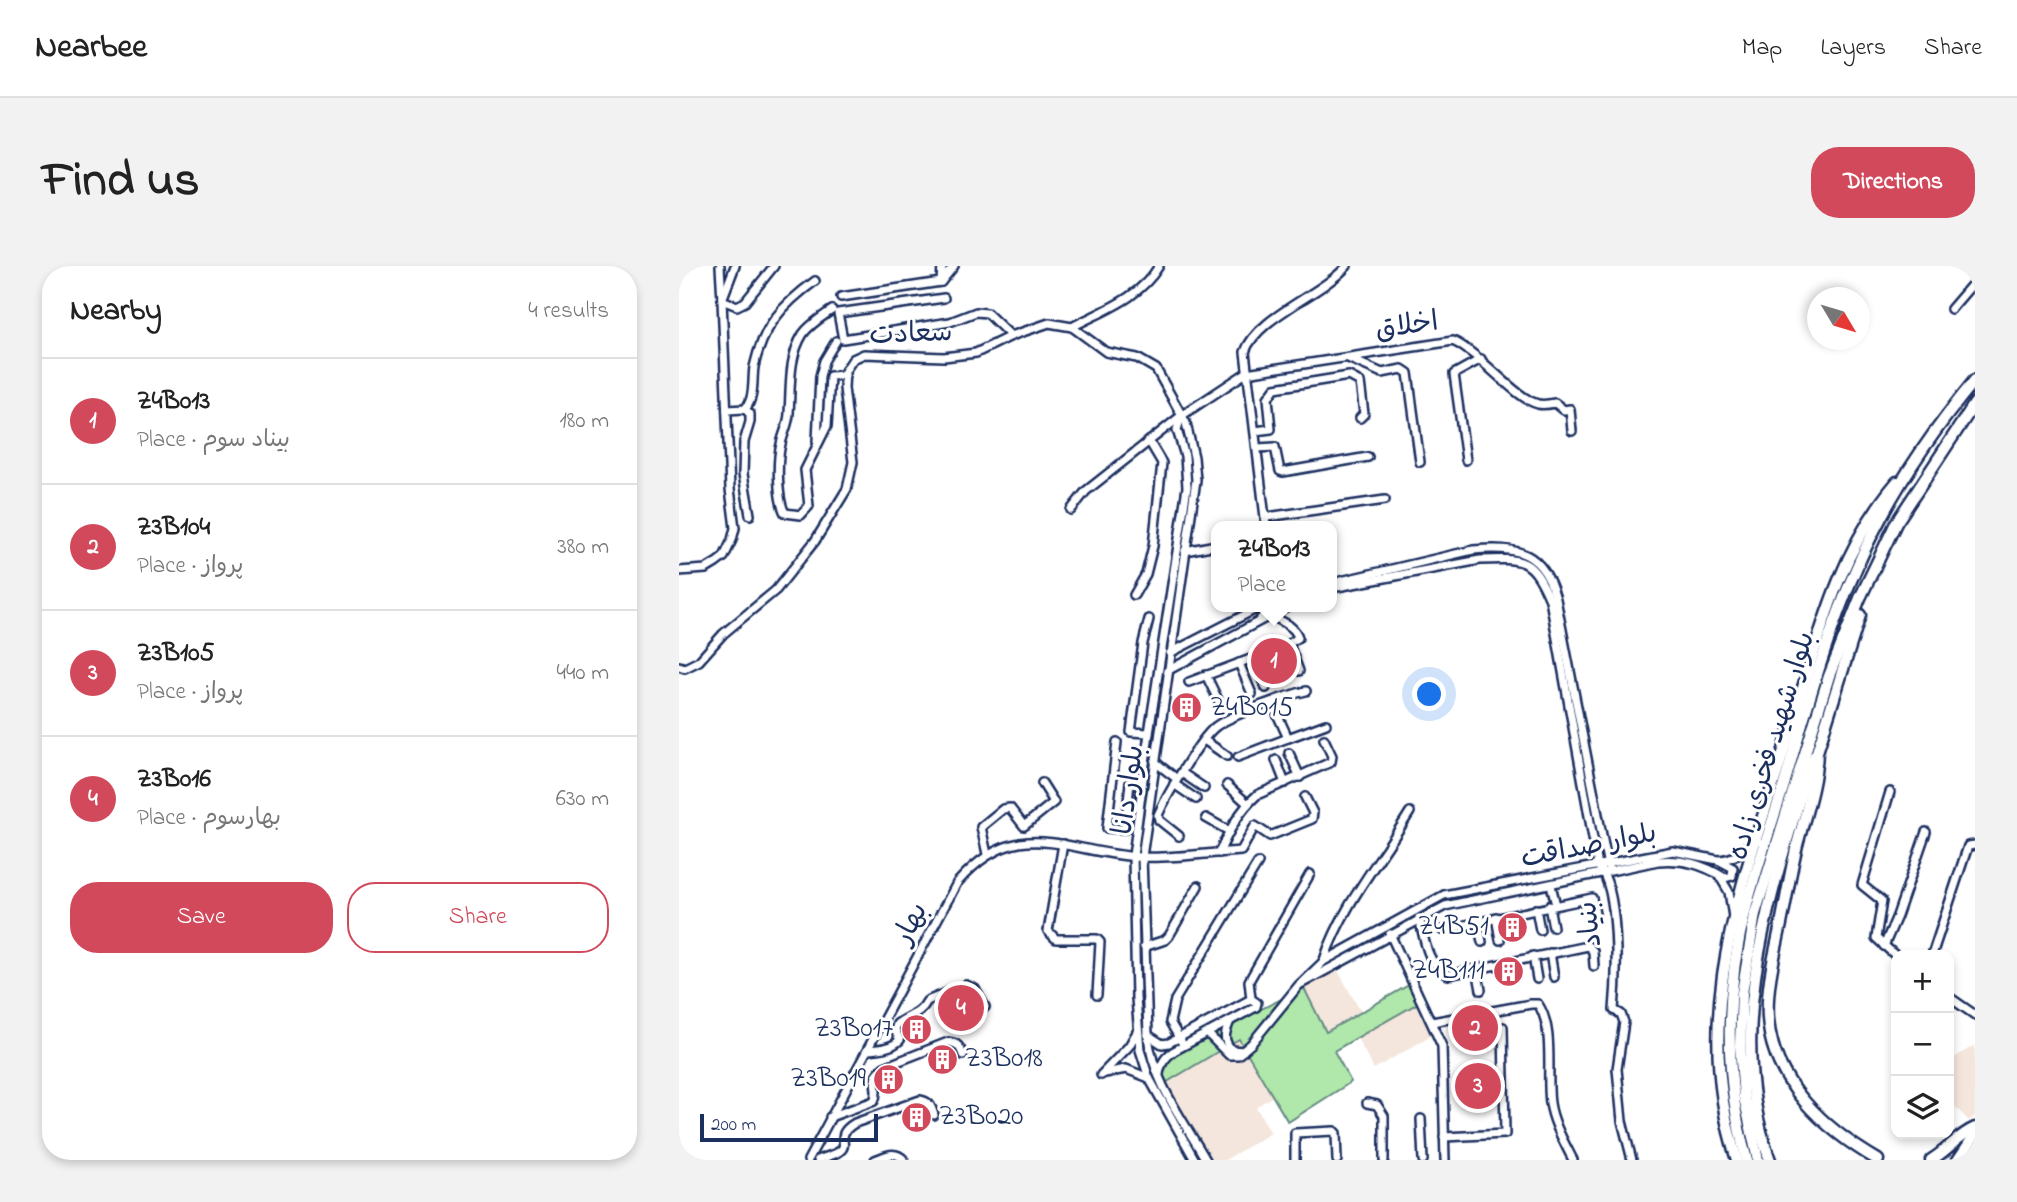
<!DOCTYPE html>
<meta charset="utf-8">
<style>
body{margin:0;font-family:"Indie Flower","Playpen Sans Arabic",sans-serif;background:#f2f2f2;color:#222}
.controls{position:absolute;right:21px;bottom:21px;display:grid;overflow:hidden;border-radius:14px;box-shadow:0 4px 10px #0003}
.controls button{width:63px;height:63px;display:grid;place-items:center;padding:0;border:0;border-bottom:2px solid #e0e0e0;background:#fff;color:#222;font:35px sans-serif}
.compass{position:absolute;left:1128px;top:21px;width:63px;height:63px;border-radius:50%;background:#fff;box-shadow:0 4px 10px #0003;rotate:128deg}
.scale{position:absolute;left:21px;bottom:18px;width:178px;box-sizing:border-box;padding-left:7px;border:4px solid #1b2f5e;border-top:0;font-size:19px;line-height:24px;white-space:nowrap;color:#1b2f5e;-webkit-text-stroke:5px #fff;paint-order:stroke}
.you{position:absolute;left:751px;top:429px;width:24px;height:24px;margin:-18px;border:5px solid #fff;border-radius:50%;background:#1a73e8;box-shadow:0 0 0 10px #1a73e833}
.badge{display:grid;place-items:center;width:46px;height:46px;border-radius:50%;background:#d1495b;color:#fff;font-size:23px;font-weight:700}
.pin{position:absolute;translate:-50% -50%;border:4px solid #fff;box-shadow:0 2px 7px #0006}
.popup{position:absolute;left:532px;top:255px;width:126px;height:91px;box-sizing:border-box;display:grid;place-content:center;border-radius:14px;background:#fff;filter:drop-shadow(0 2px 5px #0005);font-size:23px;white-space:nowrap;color:#767676}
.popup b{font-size:26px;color:#222}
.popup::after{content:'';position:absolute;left:50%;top:100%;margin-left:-14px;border:14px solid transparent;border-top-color:#fff}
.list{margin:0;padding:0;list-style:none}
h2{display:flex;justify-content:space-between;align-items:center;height:91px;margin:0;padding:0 28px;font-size:30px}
h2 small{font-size:23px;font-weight:400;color:#767676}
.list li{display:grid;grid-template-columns:46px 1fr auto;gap:21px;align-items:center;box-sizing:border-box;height:126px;padding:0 28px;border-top:2px solid #e0e0e0}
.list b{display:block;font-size:26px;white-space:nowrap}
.list p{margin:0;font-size:23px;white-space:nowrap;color:#767676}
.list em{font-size:23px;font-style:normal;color:#767676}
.actions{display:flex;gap:14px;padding:21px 28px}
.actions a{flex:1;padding:16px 0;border:2px solid #d1495b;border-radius:28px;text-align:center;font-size:24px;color:#d1495b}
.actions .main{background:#d1495b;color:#fff}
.icon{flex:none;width:38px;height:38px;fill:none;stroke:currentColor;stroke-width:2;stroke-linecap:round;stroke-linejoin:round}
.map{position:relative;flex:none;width:1296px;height:894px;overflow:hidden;border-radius:28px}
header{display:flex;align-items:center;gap:42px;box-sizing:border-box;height:98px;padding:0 35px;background:#fff;border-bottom:2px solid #e0e0e0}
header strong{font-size:33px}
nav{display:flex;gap:38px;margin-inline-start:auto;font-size:24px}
.intro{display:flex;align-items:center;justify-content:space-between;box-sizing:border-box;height:168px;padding:0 42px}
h1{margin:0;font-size:49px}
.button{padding:18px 32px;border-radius:28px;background:#d1495b;color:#fff;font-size:24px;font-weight:700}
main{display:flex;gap:42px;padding:0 42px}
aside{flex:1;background:#fff;border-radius:28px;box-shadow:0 4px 10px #0003}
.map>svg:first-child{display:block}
.built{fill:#f4e6dc}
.green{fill:#b0e7aa;stroke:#668b84;stroke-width:2}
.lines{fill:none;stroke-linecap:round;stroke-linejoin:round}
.minor-casing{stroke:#1b2f5e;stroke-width:12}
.major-casing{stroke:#1b2f5e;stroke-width:15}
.minor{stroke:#fff;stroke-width:7}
.major{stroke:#fff;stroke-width:10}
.labels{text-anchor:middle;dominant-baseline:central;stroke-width:6;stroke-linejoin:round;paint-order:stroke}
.street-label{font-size:28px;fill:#1b2f5e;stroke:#fff}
.poi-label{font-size:28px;fill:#1b2f5e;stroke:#fff;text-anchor:end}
</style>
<header>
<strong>Nearbee</strong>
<nav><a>Map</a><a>Layers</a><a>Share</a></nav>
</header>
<div class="intro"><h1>Find us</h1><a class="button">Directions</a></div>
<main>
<aside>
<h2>Nearby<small>4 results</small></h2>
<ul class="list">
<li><span class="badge">1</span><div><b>Z4B013</b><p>Place · بیناد سوم</p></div><em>180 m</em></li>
<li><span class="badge">2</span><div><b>Z3B104</b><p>Place · پرواز</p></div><em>380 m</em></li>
<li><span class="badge">3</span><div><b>Z3B105</b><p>Place · پرواز</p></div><em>440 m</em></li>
<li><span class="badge">4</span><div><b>Z3B016</b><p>Place · بهارسوم</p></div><em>630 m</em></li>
</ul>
<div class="actions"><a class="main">Save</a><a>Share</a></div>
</aside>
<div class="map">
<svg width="1296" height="894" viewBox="0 0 1296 894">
<rect width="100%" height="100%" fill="#fff"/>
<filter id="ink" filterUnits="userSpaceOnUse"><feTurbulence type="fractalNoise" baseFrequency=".0143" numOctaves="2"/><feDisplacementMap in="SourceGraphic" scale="14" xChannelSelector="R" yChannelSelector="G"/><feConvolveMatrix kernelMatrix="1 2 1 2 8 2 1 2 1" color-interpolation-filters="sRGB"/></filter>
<g filter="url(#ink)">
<g class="built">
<polygon points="658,703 682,746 647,766 625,722"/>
<polygon points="739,737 757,767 695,803 678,772"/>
<polygon points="560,773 594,830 577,841 592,867 546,894 528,894 483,819"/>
<polygon points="1296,779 1296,850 1290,855 1270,834 1270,795"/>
</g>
<polygon class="green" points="730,719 739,737 655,785 672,816 609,856 560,773 483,819 472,797 625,722 647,766"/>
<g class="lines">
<defs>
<g id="minor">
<polyline points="41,0 43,34 58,40 66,36 95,0"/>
<polyline points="262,16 275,0"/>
<polyline points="162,31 262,16 263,0"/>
<polyline points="265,32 159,47 164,73 271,56 297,46 308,47 332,70"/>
<polyline points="1272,43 1296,15"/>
<path d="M153 44C143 51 131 58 124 68 109 92 112 120 110 147 110 157 104 168 102 178 98 194 98 233 106 247L122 249 130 240 126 204 148 160 151 110 166 109"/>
<path d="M393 61C425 44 460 33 480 0"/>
<polyline points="669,92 703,107 723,103 729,107 741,196"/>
<polyline points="66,143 71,148 71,156 65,176 64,208 71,249"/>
<path d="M48 144 66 143C76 132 73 115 75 101 84 60 103 39 136 15"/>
<polyline points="502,150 498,164 506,190 508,221 470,467 454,590 457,732 461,784 470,812 516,894"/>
<polyline points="576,165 592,163 589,132 596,122 670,110 681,116 685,148 681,152"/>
<polyline points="138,175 141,110 145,95 157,75"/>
<polyline points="578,182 596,181 601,205 604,206 689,191"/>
<polyline points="787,194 775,108 802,93"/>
<path d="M392 244 407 225 502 150 567 107 774 75C802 88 837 133 859 138 864 139 871 138 876 137L885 144 891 143 893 165"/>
<polyline points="588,251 706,234"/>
<path d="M587 260 566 86C578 51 642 29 668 0"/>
<polyline points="506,285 537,279"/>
<polyline points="0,305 27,303 37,297 45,291 53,274 56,262 51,223 43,34 56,0"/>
<path d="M653 317 794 284C840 280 864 286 877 333L929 600"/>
<path d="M653 322 801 294C845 292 853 292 871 334L919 600C941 622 938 713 935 744L942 748 945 756 938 803 943 855 953 894"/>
<polyline points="455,329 467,308 474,280 483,197 470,175"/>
<polyline points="470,353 464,377 452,466 470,467"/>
<polyline points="610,378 620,405"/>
<polyline points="491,387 581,341"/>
<polyline points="576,391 587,422"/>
<polyline points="560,397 573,428"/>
<path d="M0 400 6 402 20 395 44 368 97 324 136 275 168 223 174 196 165 122 166 105 174 93 185 88 265 91 297 87 332 70 370 57 393 61 427 86 458 92 477 103 507 157 515 191 517 214 463 591 469 769C473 815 505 855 527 894"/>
<polyline points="488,405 607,341"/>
<polyline points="527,409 542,440"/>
<path d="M510 416 606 380 619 372C617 360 601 355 591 349L582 352"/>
<polyline points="593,437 609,472 647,458"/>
<polyline points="525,474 548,490"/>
<polyline points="438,476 428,562 446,563 451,517 462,520"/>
<polyline points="610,487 621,511"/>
<polyline points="559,491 609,472"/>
<polyline points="597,494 606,517"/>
<polyline points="476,496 498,513"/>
<polyline points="503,507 525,522"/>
<polyline points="495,518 517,533"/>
<polyline points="548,519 569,538"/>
<polyline points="1211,526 1183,619 1203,635 1197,672 1217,690"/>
<polyline points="527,552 550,565"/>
<path d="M500 570 480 554 479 549C488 529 520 474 536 461 550 450 608 429 627 425"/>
<polyline points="384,578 369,665 377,673 418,673 421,676 418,729"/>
<path d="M540 587C550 565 560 545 578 529L652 496 653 490 645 473"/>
<polyline points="308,588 302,561 324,543 331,542 345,560 375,536 363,517"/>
<path d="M1040 594C1056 593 1067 585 1074 571"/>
<polyline points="1041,611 1050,626 1054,651"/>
<polyline points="872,619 877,639"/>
<polyline points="870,640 874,661"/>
<polyline points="857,643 861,664"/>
<polyline points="817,651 821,674"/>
<path d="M740 652C745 671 748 701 769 709L909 680 914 685 915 700"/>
<polyline points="799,655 803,676"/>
<polyline points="763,664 913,632 916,648"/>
<polyline points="711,668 763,780 766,894"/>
<polyline points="1205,680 1218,650 1247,566"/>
<polyline points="465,681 486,674 490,670 519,620"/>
<polyline points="871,687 875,711"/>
<polyline points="1253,689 1289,580 1296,579"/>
<polyline points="854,690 858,713"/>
<path d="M645 694C663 640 701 595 731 546"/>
<polyline points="798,703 802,724"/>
<polyline points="1270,731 1296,749"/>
<polyline points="572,733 570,715 631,608"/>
<path d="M551 755C546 767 543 774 553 784L564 785"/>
<path d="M753 756 852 738H859C876 763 867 808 871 837 874 857 885 876 894 894"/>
<path d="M528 767 550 789H559L572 778 620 719 645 695 765 629 994 585 1039 594 1054 602 1053 610 1046 612C1023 598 1005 593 979 595L766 640 620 719"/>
<path d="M469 769 483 778 490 777 572 733 578 737 577 741 495 785C486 791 482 797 480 808"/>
<polyline points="502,775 491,756 496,734 579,597"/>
<path d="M189 784C200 783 213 782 221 774L216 764 218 758C229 749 241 749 248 735L287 719 296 723 306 741"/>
<polyline points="426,807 447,803 470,812"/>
<polyline points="422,809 450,780 458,766"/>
<polyline points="688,837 698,839 705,850 705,894"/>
<path d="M151 851 195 835C202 821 188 814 205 801L269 776C279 777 281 781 284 789"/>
<polyline points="742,853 744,894"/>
<polyline points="765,871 826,868 824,761"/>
<path d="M129 894 278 617C339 547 384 586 460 591 493 593 529 587 562 585L576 560 591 570 633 553 634 547 626 531"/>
<path d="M139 894C146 891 156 889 161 885 171 877 154 870 176 857L241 834C251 836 252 840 255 849"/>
<path d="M196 894C207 890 216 884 225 894"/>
<polyline points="616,894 616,867 655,865 657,867 658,894"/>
</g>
<g id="major">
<path d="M1181 349 1138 486C1137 517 1126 549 1118 579 1111 607 1107 635 1101 663 1095 691 1087 723 1089 752 1093 817 1147 864 1199 894"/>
<path d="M1058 894C1009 744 1066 613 1109 471 1137 383 1156 289 1218 216"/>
<path d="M1068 894C1044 812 1046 721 1068 638 1079 599 1092 560 1104 522 1130 434 1154 344 1196 263 1223 210 1258 160 1296 114"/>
<polyline points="1079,894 1065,831 1061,780 1063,727 1076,648 1150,410 1181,332 1217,257 1296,137"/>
<path d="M1091 894C1043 765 1092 627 1130 502L1136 489"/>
<path d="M1252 894C1268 885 1279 869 1296 862"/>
<polyline points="1279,894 1296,869"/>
<polyline points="1292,894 1296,888"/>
</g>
</defs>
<use href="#minor" class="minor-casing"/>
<use href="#major" class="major-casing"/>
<use href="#minor" class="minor"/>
<use href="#major" class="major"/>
</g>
</g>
<defs>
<symbol id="building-disc" viewBox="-11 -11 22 22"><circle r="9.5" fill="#d1495b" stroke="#fff"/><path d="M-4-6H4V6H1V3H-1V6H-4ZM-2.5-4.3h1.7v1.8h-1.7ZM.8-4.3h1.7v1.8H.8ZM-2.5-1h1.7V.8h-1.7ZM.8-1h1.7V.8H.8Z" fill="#fff"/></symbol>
</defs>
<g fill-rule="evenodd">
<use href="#building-disc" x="490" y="424" width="35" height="35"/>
<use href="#building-disc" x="816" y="644" width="35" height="35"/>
<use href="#building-disc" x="812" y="688" width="35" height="35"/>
<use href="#building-disc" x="220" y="746" width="35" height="35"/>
<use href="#building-disc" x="246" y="776" width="35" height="35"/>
<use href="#building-disc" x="192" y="796" width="35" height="35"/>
<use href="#building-disc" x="220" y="834" width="35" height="35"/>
</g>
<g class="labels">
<g class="street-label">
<text transform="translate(728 61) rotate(-8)">اخلاق</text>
<text transform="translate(232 69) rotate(-2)">سعادت</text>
<text transform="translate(1094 480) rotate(-73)">بلوار شهید فخری زاده</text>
<text transform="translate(451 524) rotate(-82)">بلوار دانا</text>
<text transform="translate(910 581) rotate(-11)">بلوار صداقت</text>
<text transform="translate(233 658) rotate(-63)">بهار</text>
<text transform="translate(912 658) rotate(-97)">بنیاد</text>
</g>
<g class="poi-label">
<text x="531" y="442" text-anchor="start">Z4B015</text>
<text x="810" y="661">Z4B51</text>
<text x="806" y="705">Z4B111</text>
<text x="214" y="763">Z3B017</text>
<text x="286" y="793" text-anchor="start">Z3B018</text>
<text x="187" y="813">Z3B019</text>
<text x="260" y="851" text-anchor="start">Z3B020</text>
</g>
</g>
</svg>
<div class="controls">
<button>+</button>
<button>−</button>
<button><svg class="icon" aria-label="layers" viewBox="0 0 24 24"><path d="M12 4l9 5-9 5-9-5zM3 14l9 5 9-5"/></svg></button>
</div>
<svg class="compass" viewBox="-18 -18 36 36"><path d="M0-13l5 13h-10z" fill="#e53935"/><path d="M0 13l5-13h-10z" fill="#767676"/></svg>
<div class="scale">200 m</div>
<div class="you"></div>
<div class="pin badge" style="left:595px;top:395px">1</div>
<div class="popup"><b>Z4B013</b>Place</div>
<div class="pin badge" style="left:796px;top:762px">2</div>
<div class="pin badge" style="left:799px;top:820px">3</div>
<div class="pin badge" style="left:282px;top:742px">4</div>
</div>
</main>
